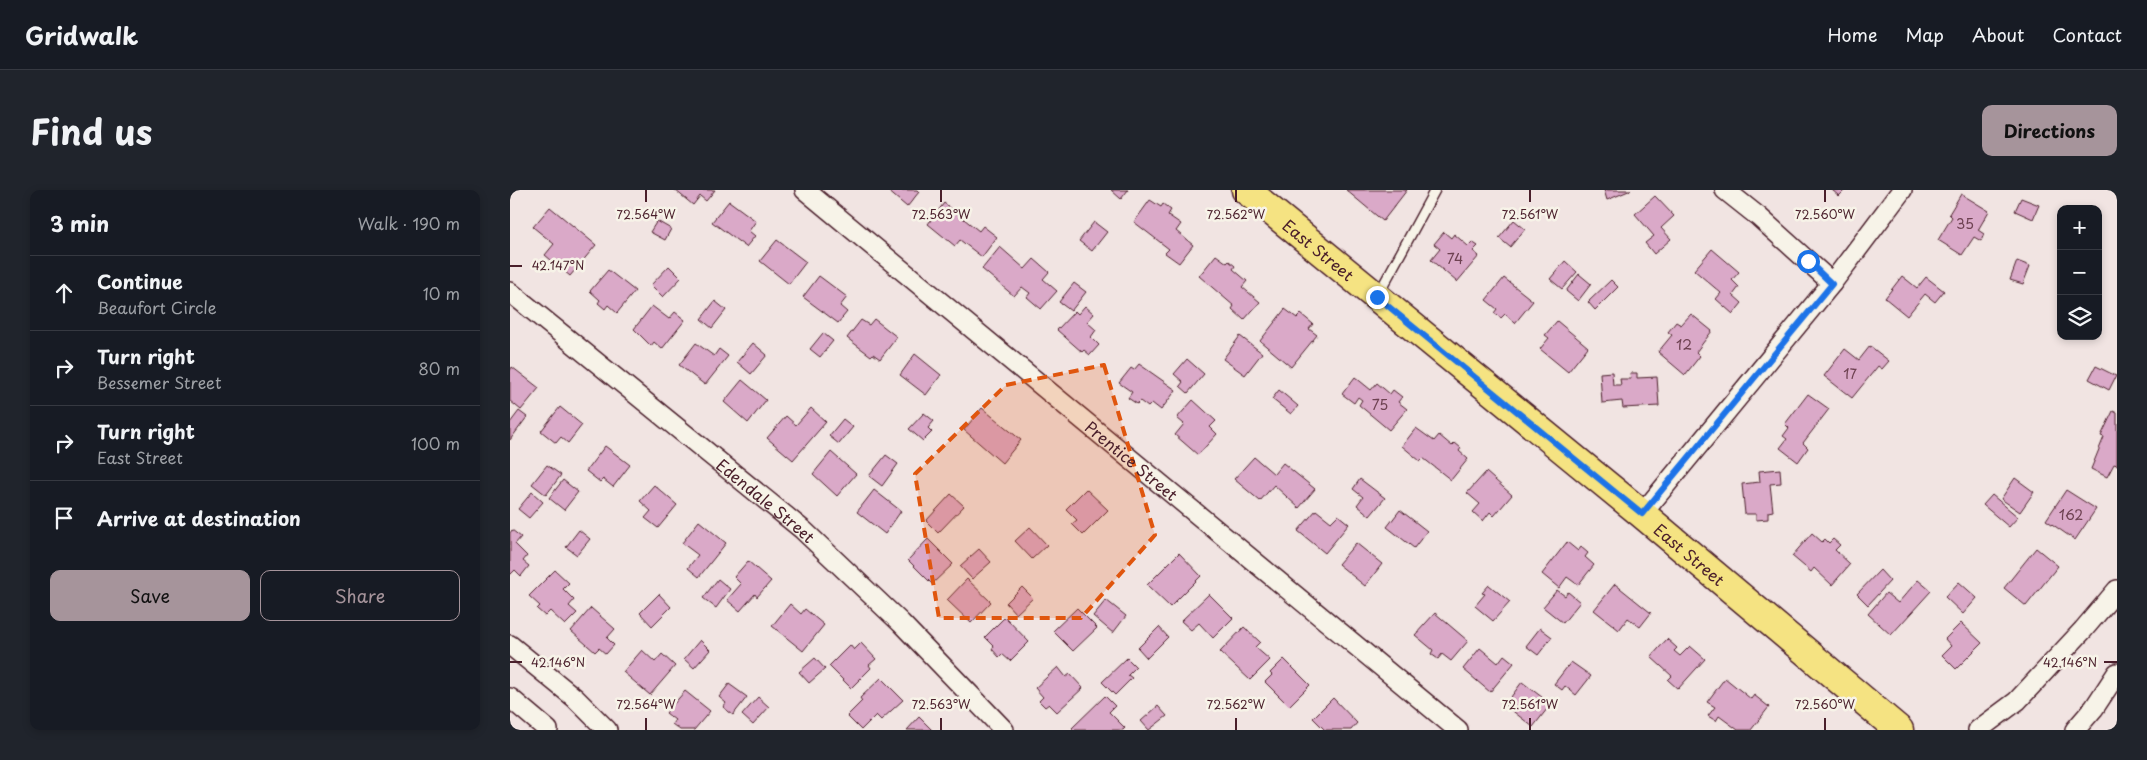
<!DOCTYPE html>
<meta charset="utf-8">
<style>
body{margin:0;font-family:"Playpen Sans",sans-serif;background:#20242c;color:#f1f3f6}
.controls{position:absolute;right:15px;top:15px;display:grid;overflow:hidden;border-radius:10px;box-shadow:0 2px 8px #0003}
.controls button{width:45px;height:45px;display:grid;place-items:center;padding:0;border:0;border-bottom:1px solid #363941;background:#171b24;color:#f1f3f6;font:25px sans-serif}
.stop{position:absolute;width:15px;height:15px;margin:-11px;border:4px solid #1a73e8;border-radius:50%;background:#fff}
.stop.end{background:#1a73e8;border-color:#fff;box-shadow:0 1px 5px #0008}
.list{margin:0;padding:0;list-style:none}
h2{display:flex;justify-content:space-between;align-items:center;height:65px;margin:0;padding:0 20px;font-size:21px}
h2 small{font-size:16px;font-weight:400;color:#9ea1a6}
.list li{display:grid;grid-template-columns:32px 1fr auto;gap:15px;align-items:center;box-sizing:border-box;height:75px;padding:0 20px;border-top:1px solid #363941}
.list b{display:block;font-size:19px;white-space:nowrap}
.list p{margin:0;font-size:16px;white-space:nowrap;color:#9ea1a6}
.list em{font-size:16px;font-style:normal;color:#9ea1a6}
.actions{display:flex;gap:10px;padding:15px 20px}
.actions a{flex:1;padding:11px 0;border:1px solid #a6949b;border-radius:10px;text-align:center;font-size:18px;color:#a6949b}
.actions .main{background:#a6949b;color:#111}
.icon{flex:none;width:28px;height:28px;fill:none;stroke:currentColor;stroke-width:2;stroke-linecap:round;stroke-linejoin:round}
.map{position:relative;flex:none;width:1607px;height:540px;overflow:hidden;border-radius:10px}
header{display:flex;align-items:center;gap:30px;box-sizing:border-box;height:70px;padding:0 25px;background:#171b24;border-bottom:1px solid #363941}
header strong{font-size:24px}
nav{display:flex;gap:28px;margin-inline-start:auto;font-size:18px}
.intro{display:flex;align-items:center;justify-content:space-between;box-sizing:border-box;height:120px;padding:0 30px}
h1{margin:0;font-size:35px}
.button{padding:12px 22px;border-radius:10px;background:#a6949b;color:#111;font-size:18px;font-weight:700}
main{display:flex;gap:30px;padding:0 30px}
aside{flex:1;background:#171b24;border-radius:10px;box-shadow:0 2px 8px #0003}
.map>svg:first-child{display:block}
.building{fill:#daa9c8;stroke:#4a1f2b}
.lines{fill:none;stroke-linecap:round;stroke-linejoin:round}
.lane-casing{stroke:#4a1f2b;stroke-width:12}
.street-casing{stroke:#4a1f2b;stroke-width:22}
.primary-casing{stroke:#4a1f2b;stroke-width:31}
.lane{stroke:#f7f3e8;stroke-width:9}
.street{stroke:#f7f3e8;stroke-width:19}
.primary{stroke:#f5e382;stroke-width:28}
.route{stroke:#1a73e8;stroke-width:6}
.marked{fill:#e0560e;fill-opacity:0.2;stroke:#e0560e;stroke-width:4;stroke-dasharray:10 6;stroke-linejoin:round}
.ticks{fill:none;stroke:#4a1f2b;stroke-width:2}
.labels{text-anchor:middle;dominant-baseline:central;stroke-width:5;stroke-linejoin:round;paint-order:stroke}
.number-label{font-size:14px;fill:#6e4252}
.street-label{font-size:16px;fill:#4a1f2b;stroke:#f7f3e8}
.ticks-label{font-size:12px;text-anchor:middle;fill:#4a1f2b;stroke:#f7f3e8;stroke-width:5;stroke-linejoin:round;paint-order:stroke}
</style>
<header>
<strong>Gridwalk</strong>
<nav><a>Home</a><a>Map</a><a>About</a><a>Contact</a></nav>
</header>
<div class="intro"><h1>Find us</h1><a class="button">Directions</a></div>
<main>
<aside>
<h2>3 min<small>Walk · 190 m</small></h2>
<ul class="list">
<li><svg class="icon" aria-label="ahead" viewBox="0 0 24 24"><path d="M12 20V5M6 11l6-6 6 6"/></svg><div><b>Continue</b><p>Beaufort Circle</p></div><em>10 m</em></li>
<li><svg class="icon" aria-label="right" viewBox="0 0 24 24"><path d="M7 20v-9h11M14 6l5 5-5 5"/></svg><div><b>Turn right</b><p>Bessemer Street</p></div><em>80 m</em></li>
<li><svg class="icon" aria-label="right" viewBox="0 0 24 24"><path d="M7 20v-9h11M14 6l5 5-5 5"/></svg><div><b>Turn right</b><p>East Street</p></div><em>100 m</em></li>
<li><svg class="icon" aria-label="arrive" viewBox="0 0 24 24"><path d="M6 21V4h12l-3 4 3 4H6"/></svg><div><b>Arrive at destination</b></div></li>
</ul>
<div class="actions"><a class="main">Save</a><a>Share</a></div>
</aside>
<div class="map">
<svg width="1607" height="540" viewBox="0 0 1607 540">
<rect width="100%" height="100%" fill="#f1e4e2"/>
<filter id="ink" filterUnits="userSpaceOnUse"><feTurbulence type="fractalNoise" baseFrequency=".02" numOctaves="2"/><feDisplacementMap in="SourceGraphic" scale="10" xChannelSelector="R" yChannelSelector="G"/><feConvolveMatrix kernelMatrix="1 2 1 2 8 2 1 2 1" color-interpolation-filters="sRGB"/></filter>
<g filter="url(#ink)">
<g class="building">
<polygon points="165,0 205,0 196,11 190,6 183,15"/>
<polygon points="377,0 407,0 409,2 397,17"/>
<polygon points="601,0 618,0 611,9"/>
<polygon points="836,0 897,0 873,31"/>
<polygon points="1094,0 1121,0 1097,10"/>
<polygon points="1322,0 1335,0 1329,6"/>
<polygon points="1451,4 1479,21 1468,40 1474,44 1471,51 1464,47 1452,65 1428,50 1442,27 1439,24"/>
<polygon points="1145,6 1164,26 1151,38 1161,49 1144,64 1135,53 1144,46 1125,24"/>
<polygon points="1511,8 1529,15 1523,29 1505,21"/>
<polygon points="640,10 651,17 653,14 661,20 658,25 671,34 666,41 683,55 669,73 655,63 659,59 624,32"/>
<polygon points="219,11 246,31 239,41 245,46 236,57 202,32"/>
<polygon points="434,13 469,41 473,36 487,47 472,67 450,50 445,56 418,34"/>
<polygon points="40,17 86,55 60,86 35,65 44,54 23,37"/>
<polygon points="1004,30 1015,39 1000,57 989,48"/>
<polygon points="147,31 161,39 155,50 140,42"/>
<polygon points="584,32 597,42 582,61 569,51"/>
<polygon points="934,42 941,48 944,44 958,56 962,52 968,56 963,61 969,66 947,92 921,70 930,59 924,54"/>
<polygon points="267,50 296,72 279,94 250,71"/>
<polygon points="490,57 515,79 524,69 539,82 533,89 547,101 531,119 517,107 520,103 512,97 504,106 472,79"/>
<polygon points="1202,59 1229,82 1222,90 1229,97 1223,105 1232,113 1223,124 1206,109 1211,103 1184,80"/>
<polygon points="706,65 717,73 719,71 725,76 723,79 737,91 732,97 750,112 734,130 722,119 724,116 689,86"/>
<polygon points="1055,71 1067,82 1052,99 1040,89"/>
<polygon points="1507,71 1520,76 1513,94 1500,90"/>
<polygon points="159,76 171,88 153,107 141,95"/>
<polygon points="98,80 125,101 107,123 98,115 95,119 88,113 90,110 80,101"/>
<polygon points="1069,84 1081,94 1068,111 1056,101"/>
<polygon points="309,86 337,107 330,116 337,122 328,133 293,107"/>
<polygon points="1392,86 1407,98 1416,87 1434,101 1425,112 1415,104 1397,126 1375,108"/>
<polygon points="994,88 1023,111 1005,133 995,124 991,128 984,123 987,119 976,110"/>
<polygon points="1101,90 1108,97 1085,120 1078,112"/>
<polygon points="564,93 576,102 561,121 549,112"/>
<polygon points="205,111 216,120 202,138 191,129"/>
<polygon points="142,116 159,129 165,122 175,130 152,159 144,152 141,156 124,139"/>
<polygon points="575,116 584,124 577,132 586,140 581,147 589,155 580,165 574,160 572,162 547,140 565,121 568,124"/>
<polygon points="775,119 787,128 791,124 803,134 799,139 807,145 781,177 750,151"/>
<polygon points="1181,124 1202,141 1186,162 1190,166 1175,185 1148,162 1162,145 1158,142 1166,132 1171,135"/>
<polygon points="364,129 387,147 370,169 363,164 361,166 337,148 351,130 359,135"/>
<polygon points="1047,131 1078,157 1058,182 1030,159 1039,148 1035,145"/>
<polygon points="313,143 323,151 310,167 300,159"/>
<polygon points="730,146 752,163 735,185 713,169"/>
<polygon points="186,153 204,166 209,159 218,166 195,195 169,175"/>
<polygon points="243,153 257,165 241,184 227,172"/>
<polygon points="1360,156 1379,171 1372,179 1368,176 1342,208 1314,186 1335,159 1349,170"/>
<polygon points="405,164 431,185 416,205 390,185"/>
<polygon points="677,169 694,184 678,203 670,196 673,192 664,184"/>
<polygon points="629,174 666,200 651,220 642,213 638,217 630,211 627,214 618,208 622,202 609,193 621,178 624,180"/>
<polygon points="1586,176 1606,186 1599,200 1579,189"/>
<polygon points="2,177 29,198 11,220 0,211 0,181"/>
<polygon points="1102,182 1103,195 1111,195 1110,189 1121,189 1120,183 1127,183 1127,188 1147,187 1149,216 1113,218 1112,211 1092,213 1090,183"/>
<polygon points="845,187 861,200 867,193 880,204 883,200 892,207 888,212 897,219 879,240 849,215 852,210 848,207 844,213 832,204"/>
<polygon points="232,190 256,210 238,233 214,212"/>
<polygon points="769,200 788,216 781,224 762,209"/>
<polygon points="1298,204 1319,219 1293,253 1298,258 1288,272 1270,258 1277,249 1273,246 1279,238 1275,234"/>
<polygon points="683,210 706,231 700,237 707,244 688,265 665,245 674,234 667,228"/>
<polygon points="50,217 72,235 58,253 51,247 46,253 31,241"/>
<polygon points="301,218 316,232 283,270 257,248 276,226 286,235"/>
<polygon points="472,218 511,250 492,273 454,240"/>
<polygon points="9,221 17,227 0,250 0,233"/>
<polygon points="1603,221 1607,223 1607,275 1604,274 1597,287 1581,279 1594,247 1591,246"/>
<polygon points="414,223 424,231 418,238 422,242 413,251 399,239"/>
<polygon points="333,229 343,237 329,254 319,246"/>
<polygon points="906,238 924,251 929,245 942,256 945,253 951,258 949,261 958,269 941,290 913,268 910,271 892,256"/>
<polygon points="95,256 120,275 103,297 93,289 90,292 76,281"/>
<polygon points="321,262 346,284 327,306 303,284"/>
<polygon points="376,265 388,274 372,296 359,286"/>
<polygon points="744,267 764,284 773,273 805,299 789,318 764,295 750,311 724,289"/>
<polygon points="37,275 51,285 36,305 22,294"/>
<polygon points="1270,279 1271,293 1260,294 1263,321 1258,322 1258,329 1246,330 1246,324 1235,324 1232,294 1250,292 1249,281"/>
<polygon points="976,282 1002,305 984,326 980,322 973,331 963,322 970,314 957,303"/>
<polygon points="1505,288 1524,302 1510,322 1491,309"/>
<polygon points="850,289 875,308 860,326 847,315 853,307 843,299"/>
<polygon points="53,290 68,302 54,320 39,308"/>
<polygon points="144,295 167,315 148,338 135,328 141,321 130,311"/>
<polygon points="576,299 598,320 573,345 562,334 567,330 556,319"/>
<polygon points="364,300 391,321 375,344 347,322"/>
<polygon points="1556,300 1586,319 1565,350 1536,330"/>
<polygon points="22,302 33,312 19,328 8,319"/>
<polygon points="441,304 454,316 428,343 416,331"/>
<polygon points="1482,305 1508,327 1499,337 1473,315"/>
<polygon points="806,320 821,332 828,325 839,334 815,363 788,341"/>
<polygon points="890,320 917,341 904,358 877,337"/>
<polygon points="189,331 216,353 189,387 178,378 188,365 172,353"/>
<polygon points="520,337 537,355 522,369 505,351"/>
<polygon points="2,340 11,347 5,354 17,366 13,371 19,376 11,386 5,380 0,385 0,343"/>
<polygon points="69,340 80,349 67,365 56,357"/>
<polygon points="1302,343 1312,352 1315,349 1319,353 1323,349 1330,355 1325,360 1340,374 1322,395 1304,378 1301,382 1282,366"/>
<polygon points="418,349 443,374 422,394 398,370"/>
<polygon points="1057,352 1068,361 1071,357 1078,363 1075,367 1084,375 1068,395 1057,387 1049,398 1032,384"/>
<polygon points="846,353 872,374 855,396 828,374"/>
<polygon points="1526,358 1548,376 1516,416 1494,398"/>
<polygon points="469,359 481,372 462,389 450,376"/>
<polygon points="669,363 691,386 660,417 637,395"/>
<polygon points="238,371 261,391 247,407 245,404 230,421 217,410 231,394 224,387"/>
<polygon points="45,380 59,393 53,399 64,410 59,416 67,423 55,435 40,421 35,426 27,419 30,416 19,406"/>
<polygon points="1370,380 1380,391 1358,415 1347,404"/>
<polygon points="208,389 220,399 206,418 193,408"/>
<polygon points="457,389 481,412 461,433 437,410"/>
<polygon points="1408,390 1421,401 1381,445 1358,424 1376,403 1388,413"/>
<polygon points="1449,392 1467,408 1453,424 1435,407"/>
<polygon points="1105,394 1141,423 1130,437 1118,428 1109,440 1084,420"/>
<polygon points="979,395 1000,412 983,431 965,416 975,404 972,403"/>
<polygon points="512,397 523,408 506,424 496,413"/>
<polygon points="1047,400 1055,406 1058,402 1070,412 1053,433 1033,417"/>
<polygon points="149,404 161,417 142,436 130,423"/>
<polygon points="699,404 723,428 703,448 689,433 681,440 671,431"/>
<polygon points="596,410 616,426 603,443 583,426"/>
<polygon points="280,414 291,424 295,419 314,435 293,461 262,436"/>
<polygon points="81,418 105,439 97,448 104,455 96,464 89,458 85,462 61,441"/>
<polygon points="567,418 587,438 563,461 543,441"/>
<polygon points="925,423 958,451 941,471 932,464 928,469 921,464 923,460 905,445"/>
<polygon points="495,427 519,452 500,471 492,464 489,467 482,459 484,456 475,447"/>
<polygon points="1451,433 1472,453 1446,479 1432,465 1441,456 1435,449"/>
<polygon points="649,437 658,447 637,468 628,458"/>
<polygon points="734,437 750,452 745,457 760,470 740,490 710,462"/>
<polygon points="1030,438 1042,447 1028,465 1016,456"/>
<polygon points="1157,449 1167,458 1164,461 1170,466 1180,456 1195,469 1168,499 1158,490 1162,486 1141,467"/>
<polygon points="190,450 200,460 184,478 174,469"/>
<polygon points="351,453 366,469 359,475 361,478 341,498 319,476 340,455 344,460"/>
<polygon points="970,458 988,473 994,465 1004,473 980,502 953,479"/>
<polygon points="132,460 145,472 152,464 165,476 140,505 113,482"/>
<polygon points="305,468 315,479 299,493 289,482"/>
<polygon points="617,468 626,477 618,485 622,488 605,505 592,492"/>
<polygon points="774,469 800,495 779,516 755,492 762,485 760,483"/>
<polygon points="1061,472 1081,486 1066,505 1055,496 1052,500 1044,494"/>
<polygon points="548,477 556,487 560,484 573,498 547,522 539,514 535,517 529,511 533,507 525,498"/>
<polygon points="371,488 393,510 371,530 366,525 351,540 337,526 352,511 350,508"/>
<polygon points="1215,488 1241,509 1244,505 1259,517 1241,540 1228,540 1209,526 1206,531 1198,526 1205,517 1197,512"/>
<polygon points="1012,492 1041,514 1023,537 995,515"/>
<polygon points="219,494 237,507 223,525 213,517 216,513 209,507"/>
<polygon points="175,501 200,521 184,540 170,540 162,534 165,530 156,523"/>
<polygon points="595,506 605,516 599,522 615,538 613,540 564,540 562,538"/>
<polygon points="248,507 259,517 243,535 232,525"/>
<polygon points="823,508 847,533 841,540 815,540 803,528"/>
<polygon points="648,516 657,526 639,540 631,531"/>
<polygon points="409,527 422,540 397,540"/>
</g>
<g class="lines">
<defs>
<polyline id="lane" points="868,105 925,0"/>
<g id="street">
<path id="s1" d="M295 0 948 540"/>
<polyline points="1215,0 1249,27 1322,93"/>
<path id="s2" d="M0 102 293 340 391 433 494 540"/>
<polyline points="1132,324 1322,93 1392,0"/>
<polyline points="0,455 65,508 97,540"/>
<polyline points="0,508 38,540"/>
<polyline points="1468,540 1507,511 1573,440 1607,400"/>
<polyline points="1565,540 1584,518 1607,483"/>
</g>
<g id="primary">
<path id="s3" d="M736 0 1132 324 1389 540"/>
</g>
</defs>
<use href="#lane" class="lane-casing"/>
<use href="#street" class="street-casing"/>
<use href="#primary" class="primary-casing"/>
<use href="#lane" class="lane"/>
<use href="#street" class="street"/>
<use href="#primary" class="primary"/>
</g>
</g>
<g class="lines" filter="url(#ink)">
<polyline class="route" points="867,107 1132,324 1322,94 1298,71"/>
</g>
<path class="marked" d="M594 175 645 345 571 428H429L405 284 496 195Z"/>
<path class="ticks" d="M136 0V12M431 0V12M726 0V12M1020 0V12M1315 0V12M0 76H12M0 472H12M1594 472H1607M136 528V540M431 528V540M726 528V540M1020 528V540M1315 528V540"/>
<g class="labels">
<g class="number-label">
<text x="1455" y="33">35</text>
<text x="945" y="68">74</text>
<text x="1174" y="154">12</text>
<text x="1340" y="183">17</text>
<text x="870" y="214">75</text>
<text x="1561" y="324">162</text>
</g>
<g class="street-label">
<text stroke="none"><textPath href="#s3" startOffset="94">East Street</textPath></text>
<text stroke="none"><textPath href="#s1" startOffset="424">Prentice Street</textPath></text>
<text stroke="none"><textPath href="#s2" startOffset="330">Edendale Street</textPath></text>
<text stroke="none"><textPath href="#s3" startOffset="574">East Street</textPath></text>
</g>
</g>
<g class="ticks-label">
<text x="136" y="29">72.564°W</text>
<text x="431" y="29">72.563°W</text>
<text x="726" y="29">72.562°W</text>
<text x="1020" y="29">72.561°W</text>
<text x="1315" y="29">72.560°W</text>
<text x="48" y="80">42.147°N</text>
<text x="48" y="477">42.146°N</text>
<text x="1560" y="477">42.146°N</text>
<text x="136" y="519">72.564°W</text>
<text x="431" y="519">72.563°W</text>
<text x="726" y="519">72.562°W</text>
<text x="1020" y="519">72.561°W</text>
<text x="1315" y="519">72.560°W</text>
</g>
</svg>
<div class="controls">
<button>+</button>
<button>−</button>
<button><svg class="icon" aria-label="layers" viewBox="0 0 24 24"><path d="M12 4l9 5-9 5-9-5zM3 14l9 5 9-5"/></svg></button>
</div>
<div class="stop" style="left:1298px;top:71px"></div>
<div class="stop end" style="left:867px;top:107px"></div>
</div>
</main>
